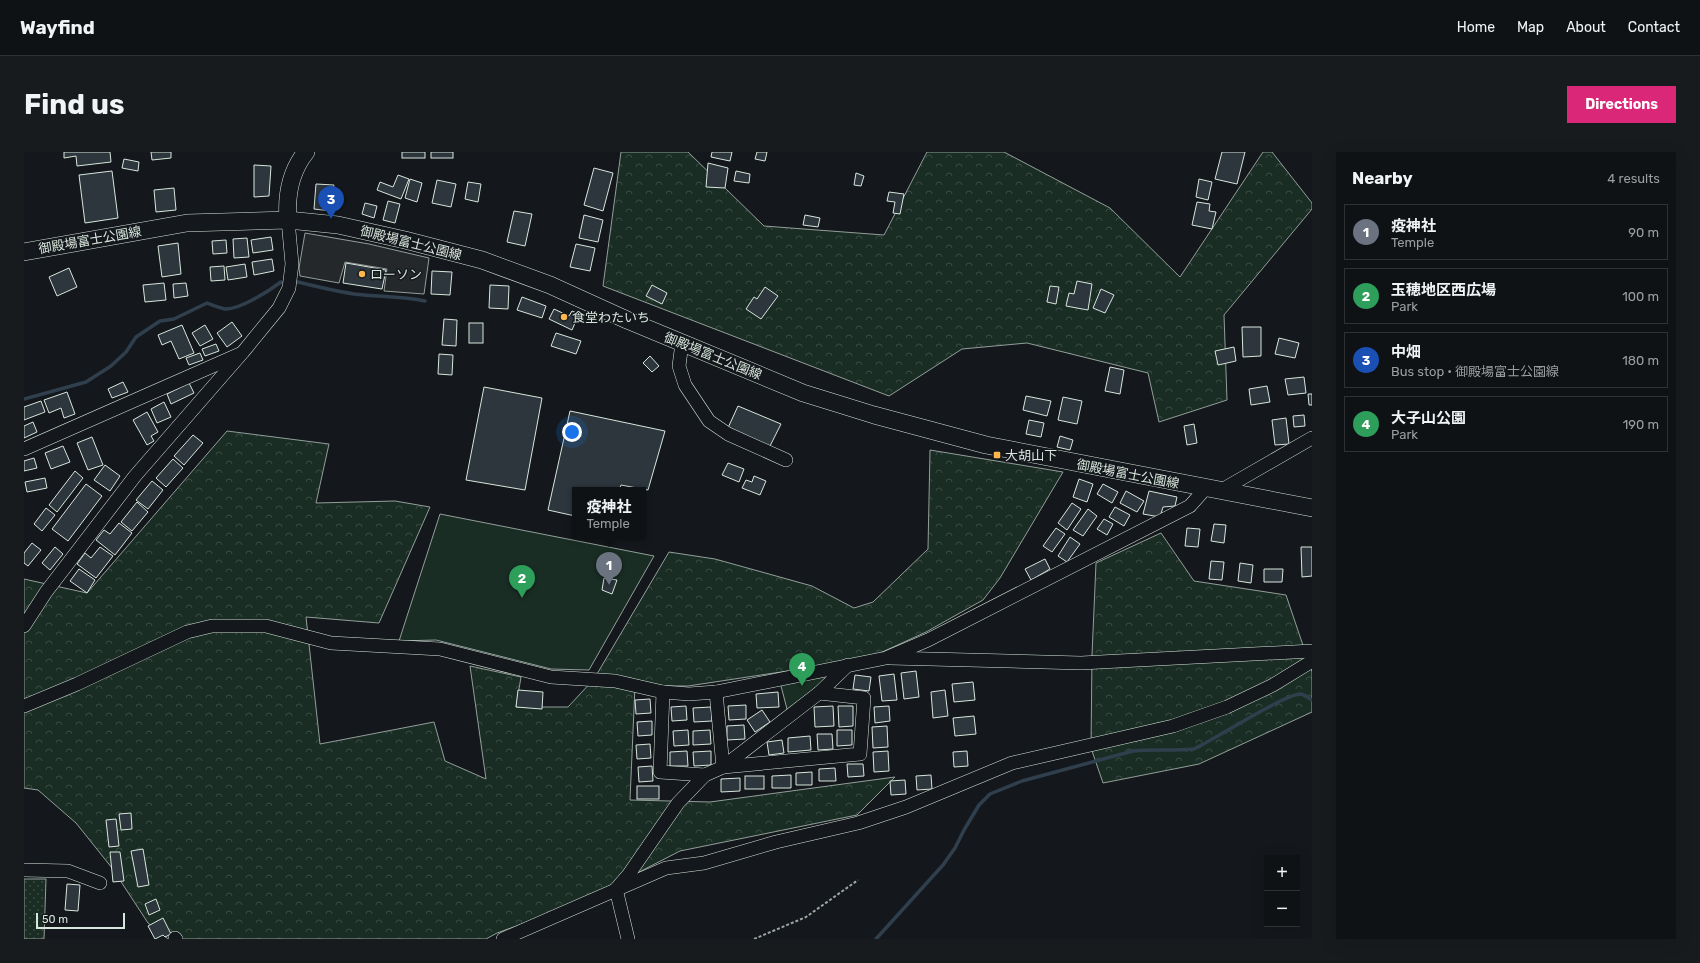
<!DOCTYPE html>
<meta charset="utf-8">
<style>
body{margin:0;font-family:Rubik,"Noto Sans JP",sans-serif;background:#181b1e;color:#f1f3f6}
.controls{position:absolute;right:12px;bottom:12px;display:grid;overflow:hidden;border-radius:0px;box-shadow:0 4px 16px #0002}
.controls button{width:36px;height:36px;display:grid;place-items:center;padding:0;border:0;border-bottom:1px solid #2f3234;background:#0f1215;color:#f1f3f6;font:20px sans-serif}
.scale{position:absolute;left:12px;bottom:10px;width:89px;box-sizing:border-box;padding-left:4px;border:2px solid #d8e6dc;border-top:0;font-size:11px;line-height:14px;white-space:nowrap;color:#d8e6dc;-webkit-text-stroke:3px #14181c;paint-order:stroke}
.you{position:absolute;left:548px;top:280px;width:14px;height:14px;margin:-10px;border:3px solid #fff;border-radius:50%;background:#1a73e8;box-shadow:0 0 0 6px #1a73e833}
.badge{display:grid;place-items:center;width:26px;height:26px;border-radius:50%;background:#db2777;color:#fff;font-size:13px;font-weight:700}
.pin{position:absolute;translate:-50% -33px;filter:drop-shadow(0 1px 2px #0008)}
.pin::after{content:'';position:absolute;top:21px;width:14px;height:12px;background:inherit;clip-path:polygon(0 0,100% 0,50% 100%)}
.popup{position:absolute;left:548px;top:335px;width:74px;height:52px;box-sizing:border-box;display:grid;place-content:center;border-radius:0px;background:#0f1215;filter:drop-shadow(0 1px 3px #0005);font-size:13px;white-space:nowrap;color:#9b9ea0}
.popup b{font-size:15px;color:#f1f3f6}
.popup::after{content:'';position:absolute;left:50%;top:100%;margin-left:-8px;border:8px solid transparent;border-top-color:#0f1215}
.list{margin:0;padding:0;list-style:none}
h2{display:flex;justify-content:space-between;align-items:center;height:52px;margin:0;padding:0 16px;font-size:17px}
h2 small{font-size:13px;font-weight:400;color:#9b9ea0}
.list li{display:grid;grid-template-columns:26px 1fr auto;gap:12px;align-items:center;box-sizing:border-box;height:56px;margin:0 8px 8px;padding:0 8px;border:1px solid #2f3234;border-radius:0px}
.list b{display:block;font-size:15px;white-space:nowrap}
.list p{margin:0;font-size:13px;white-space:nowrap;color:#9b9ea0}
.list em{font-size:13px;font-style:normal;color:#9b9ea0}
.map{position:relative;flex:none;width:1288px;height:787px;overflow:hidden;border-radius:0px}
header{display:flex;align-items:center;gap:24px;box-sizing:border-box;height:56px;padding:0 20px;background:#0f1215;border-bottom:1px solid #2f3234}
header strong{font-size:19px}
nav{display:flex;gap:22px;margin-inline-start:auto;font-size:14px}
.intro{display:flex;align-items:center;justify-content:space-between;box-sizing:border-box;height:96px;padding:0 24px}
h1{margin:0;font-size:28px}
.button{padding:10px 18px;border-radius:0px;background:#db2777;color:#fff;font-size:14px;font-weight:700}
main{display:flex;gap:24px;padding:0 24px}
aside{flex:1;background:#0f1215;border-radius:0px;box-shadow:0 4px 16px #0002}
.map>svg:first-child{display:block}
.grass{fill:url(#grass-dots);stroke:#939e99}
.forest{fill:url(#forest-crowns);stroke:#939e99}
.park{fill:#1a2d24;stroke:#939e99}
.parking{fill:#24282b;stroke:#939e99}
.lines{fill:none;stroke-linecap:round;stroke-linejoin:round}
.stream{stroke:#2f3f4d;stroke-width:3.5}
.building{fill:#2c363c;stroke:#d8e6dc}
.minor-casing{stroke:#d8e6dc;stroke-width:14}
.major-casing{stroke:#d8e6dc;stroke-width:18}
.path{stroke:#9da8a2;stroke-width:2;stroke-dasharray:3 2;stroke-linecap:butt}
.minor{stroke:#14181c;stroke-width:13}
.major{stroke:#14181c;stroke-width:17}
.poi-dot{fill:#ffb74d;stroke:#14181c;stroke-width:1.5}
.labels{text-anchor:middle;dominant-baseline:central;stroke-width:3;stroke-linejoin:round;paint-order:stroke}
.street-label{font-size:13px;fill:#d8e6dc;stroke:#14181c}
.poi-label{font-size:13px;fill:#d8e6dc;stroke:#14181c;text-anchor:start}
</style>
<header>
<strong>Wayfind</strong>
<nav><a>Home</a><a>Map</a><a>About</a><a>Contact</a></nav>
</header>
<div class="intro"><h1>Find us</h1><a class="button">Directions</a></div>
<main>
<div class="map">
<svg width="1288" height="787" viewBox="0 0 1288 787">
<defs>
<pattern id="grass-dots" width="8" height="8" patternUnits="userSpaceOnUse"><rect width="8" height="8" fill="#1a2d24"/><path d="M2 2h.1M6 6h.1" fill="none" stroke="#3b4b43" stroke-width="1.8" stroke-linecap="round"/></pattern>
<pattern id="forest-crowns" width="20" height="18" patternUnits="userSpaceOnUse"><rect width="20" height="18" fill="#1a2d24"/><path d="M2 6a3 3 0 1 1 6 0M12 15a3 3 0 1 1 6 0" fill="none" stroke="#3b4b43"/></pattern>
</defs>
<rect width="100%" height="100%" fill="#14181c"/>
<polygon class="grass" points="0,727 22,727 20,787 0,787"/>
<g class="forest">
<polygon points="597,0 664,0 740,74 860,83 903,0 980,0 1086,56 1156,125 1239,0 1248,0 1288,51 1288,57 1200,163 1203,248 1135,270 1124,221 1003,191 938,197 865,244 579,134"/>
<polygon points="203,279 305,292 292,351 371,349 406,355 355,471 282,465 296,592 410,570 421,609 462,627 446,514 497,525 492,555 544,555 570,527 645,400 691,407 788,434 830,456 849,450 904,397 906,298 1039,320 976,426 959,448 902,480 843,507 664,534 611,534 606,648 686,650 871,625 833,663 656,699 551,753 473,781 462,787 144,787 124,771 88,716 52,671 14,638 0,636 0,427 63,441"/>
<polygon points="1137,381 1170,429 1262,443 1288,520 1288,560 1175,612 1079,631 1067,596 1068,503 1072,411"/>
</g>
<g class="park">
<polygon points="416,362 630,404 565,518 527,517 412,488 375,489"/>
<polygon points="816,517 764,561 756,530"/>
</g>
<polygon class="parking" points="281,81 345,92 405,106 400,142 360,139 363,117 321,110 315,131 276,124 275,116"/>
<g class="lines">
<g class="stream">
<path d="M270 129C290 134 310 139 330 142 354 145 378 144 401 149"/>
<path d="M0 247 62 230 87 214 102 200 112 185 136 169 150 167 183 151C188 153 195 156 201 157 215 158 245 139 257 130"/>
<path d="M852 787 919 713 931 696 940 678 955 653 966 642 998 629 1109 599C1129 597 1150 599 1170 597 1190 588 1262 541 1277 542 1280 543 1285 546 1288 548"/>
</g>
</g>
<g class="building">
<polygon points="40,0 86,0 87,10 53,14 52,4 40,6"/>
<polygon points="127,0 147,0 147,6 128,8"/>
<rect x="378" y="0" width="23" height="6"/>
<rect x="407" y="0" width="22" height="6"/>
<polygon points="688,0 708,0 706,9 687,5"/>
<polygon points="733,0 743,0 741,9 731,7"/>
<polygon points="1198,0 1221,0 1213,32 1191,27"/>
<polygon points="100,7 115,10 114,19 98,16"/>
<polygon points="684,11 704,16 701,36 682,35"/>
<polygon points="230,13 247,14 245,44 230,45"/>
<polygon points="570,16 589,21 579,59 560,53"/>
<polygon points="88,19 94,66 61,71 55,23"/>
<polygon points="712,19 726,22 725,31 710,29"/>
<polygon points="832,21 840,24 837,34 830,33"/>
<polygon points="374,23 385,27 377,47 353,38 356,30 369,35"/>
<polygon points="386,27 398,31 393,50 381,46"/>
<polygon points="1175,27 1188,30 1184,48 1172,45"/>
<polygon points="413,28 432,32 427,55 408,51"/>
<polygon points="444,30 457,32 454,50 441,47"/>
<polygon points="292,32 310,33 307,59 290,57"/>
<polygon points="150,36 152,58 132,60 130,38"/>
<polygon points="865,40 880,42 876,62 869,61 871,50 863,49"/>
<polygon points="364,49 376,52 371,71 359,68"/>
<polygon points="1173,50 1186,52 1185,59 1192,60 1188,77 1168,73"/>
<polygon points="341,51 353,54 350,66 338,62"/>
<polygon points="490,59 508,62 501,94 483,90"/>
<polygon points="560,63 579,68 574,90 555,86"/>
<polygon points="781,63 796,66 794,75 779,73"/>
<polygon points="247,85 249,98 229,101 227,88"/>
<polygon points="223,86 225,105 210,106 209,87"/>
<polygon points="202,88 203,101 189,102 188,89"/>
<polygon points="154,91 157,122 138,125 134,94"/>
<polygon points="552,92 571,96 566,119 546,115"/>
<polygon points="248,107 250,119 230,123 228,110"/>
<polygon points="322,111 362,118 358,137 319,131"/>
<polygon points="221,112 223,125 204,128 202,115"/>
<polygon points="200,114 201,128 187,129 186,115"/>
<polygon points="45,116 53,135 33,144 25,125"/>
<polygon points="408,119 428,120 426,143 407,142"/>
<polygon points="1053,129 1068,132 1064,158 1042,154 1045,141 1050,142"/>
<polygon points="140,131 142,148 121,150 119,133"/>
<polygon points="162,131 164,144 150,146 149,132"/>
<polygon points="466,133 485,134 484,157 465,156"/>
<polygon points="628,133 643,141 638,152 622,144"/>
<polygon points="1026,134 1035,135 1032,152 1023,150"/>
<polygon points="741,135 754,144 737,167 722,157 730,145 733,147"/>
<polygon points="1077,137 1090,143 1081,161 1069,156"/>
<polygon points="498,145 522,154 518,166 493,158"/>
<polygon points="530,157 545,164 548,159 555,162 548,178 525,167"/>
<polygon points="420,167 433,168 432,194 418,193"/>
<polygon points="208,170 218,184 203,195 193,181"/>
<rect x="445" y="171" width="14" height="20"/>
<polygon points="158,173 170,201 155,207 147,189 138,193 134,183"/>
<polygon points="181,173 189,187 176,194 168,181"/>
<polygon points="1218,175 1237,175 1237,204 1219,205"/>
<polygon points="532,181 557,189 552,202 527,194"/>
<polygon points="1255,186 1275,191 1271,206 1251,202"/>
<polygon points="192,192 195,199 181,204 178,197"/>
<polygon points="1210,195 1212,209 1194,213 1191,199"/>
<polygon points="176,201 179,208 165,213 162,206"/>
<polygon points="415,202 429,203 428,223 414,222"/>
<polygon points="626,204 635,214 628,220 619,211"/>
<polygon points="1086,215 1100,218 1096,242 1081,239"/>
<polygon points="1280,225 1282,241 1264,243 1261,227"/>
<polygon points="99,230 104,240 88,246 84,237"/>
<polygon points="165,231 170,241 147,252 143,242"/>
<polygon points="1243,234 1246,250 1227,253 1225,237"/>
<polygon points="460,235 518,246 501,338 442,328"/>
<polygon points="43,240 51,262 40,266 37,256 25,261 20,248"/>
<polygon points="1284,242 1288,242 1288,253 1285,253"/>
<polygon points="1002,244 1027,249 1023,264 999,258"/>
<polygon points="1039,245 1058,249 1053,272 1034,268"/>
<polygon points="17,249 21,260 0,268 0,255"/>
<polygon points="140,250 147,265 133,271 127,257"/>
<polygon points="714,254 757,272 745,296 703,278"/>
<polygon points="546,259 641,279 624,338 597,333 595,338 551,338 551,364 524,358"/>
<polygon points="123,260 134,280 127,284 130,289 123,293 109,268"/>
<polygon points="1280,263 1281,274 1270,275 1269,264"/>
<polygon points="1262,266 1265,292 1251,293 1248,268"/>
<polygon points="1005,268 1020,271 1017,285 1002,282"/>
<polygon points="9,270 13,280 0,286 0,274"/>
<polygon points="1170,272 1173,291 1163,293 1160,274"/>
<polygon points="169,283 179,291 160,313 150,304"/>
<polygon points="1036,284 1049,288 1046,298 1033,295"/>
<polygon points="68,285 79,313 64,318 53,291"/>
<polygon points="39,294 46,310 27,317 21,301"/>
<polygon points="10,306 13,316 0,319 0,309"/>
<polygon points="149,307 159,316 142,335 132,326"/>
<polygon points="704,311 720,317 715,330 698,323"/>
<polygon points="81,313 96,324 86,339 70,328"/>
<polygon points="51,319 59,326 33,360 25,353"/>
<polygon points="730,324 742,329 736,343 718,336 722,328 728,330"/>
<polygon points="21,326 23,336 3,340 1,330"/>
<polygon points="1055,327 1069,332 1063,350 1049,345"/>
<polygon points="128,329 139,338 124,357 112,348"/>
<polygon points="62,332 78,344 44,389 28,377"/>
<polygon points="1079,332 1094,340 1088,351 1073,342"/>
<polygon points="1102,339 1120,349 1113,360 1096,351"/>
<polygon points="1125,339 1153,345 1151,354 1139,355 1136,365 1119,362"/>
<polygon points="113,350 124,360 108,379 97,370"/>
<polygon points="1048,351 1057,357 1043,378 1034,371"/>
<polygon points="1091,355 1106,363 1100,374 1085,365"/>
<polygon points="22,356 31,363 18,379 10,372"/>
<polygon points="1064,357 1073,364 1059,384 1049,378"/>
<polygon points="1080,367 1089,372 1083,383 1073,377"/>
<polygon points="95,371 108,381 91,403 72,388 80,378 86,382"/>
<polygon points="1190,372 1202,373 1200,391 1187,389"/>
<polygon points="1032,376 1041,382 1028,400 1019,394"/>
<polygon points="1163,376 1176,377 1174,395 1161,394"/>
<polygon points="1046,385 1056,392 1043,410 1034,404"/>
<polygon points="8,391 17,398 4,414 0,411 0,401"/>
<polygon points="31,395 39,402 26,418 18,411"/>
<polygon points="76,395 89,404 72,426 53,412 61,401 67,406"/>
<polygon points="1277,395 1288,395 1288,424 1278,425"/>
<polygon points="1021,407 1026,417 1007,428 1001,417"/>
<polygon points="1187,409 1200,410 1198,428 1185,427"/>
<polygon points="1216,411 1229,413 1227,431 1214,429"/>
<polygon points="55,417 71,428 63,441 46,429"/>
<polygon points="1240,417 1259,417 1258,430 1240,430"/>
<polygon points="580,426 593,428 588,442 578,438"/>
<polygon points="892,519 895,545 880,547 877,521"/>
<polygon points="870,522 873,548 858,549 855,524"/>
<polygon points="831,523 847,525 845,539 829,537"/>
<polygon points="949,530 951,548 930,550 928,532"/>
<polygon points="494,538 519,540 518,557 492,555"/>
<polygon points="921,538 924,564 909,566 907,540"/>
<polygon points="754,540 755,555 733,556 732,542"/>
<polygon points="626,547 627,561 612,562 611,548"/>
<polygon points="722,553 722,567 705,568 704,554"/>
<polygon points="662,554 663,568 648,569 647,555"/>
<polygon points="809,554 810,574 791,575 790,555"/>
<polygon points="814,554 829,554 829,574 815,575"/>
<polygon points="865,554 866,569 851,571 850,555"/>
<polygon points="687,555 688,569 670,570 669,556"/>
<polygon points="738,558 746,570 731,580 723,568"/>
<polygon points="950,564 952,582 931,584 929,566"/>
<polygon points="628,569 628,583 614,584 613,570"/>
<polygon points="720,573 721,587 703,588 703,574"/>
<polygon points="863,574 864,595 849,596 848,575"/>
<polygon points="664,578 665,593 650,594 649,579"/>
<polygon points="686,578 687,592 669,593 669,579"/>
<polygon points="813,578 828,578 828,593 813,594"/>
<polygon points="793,582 808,582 809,597 794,598"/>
<polygon points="786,584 787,598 764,600 764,586"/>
<polygon points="758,588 760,601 745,603 743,590"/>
<polygon points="626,592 627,606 613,607 612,593"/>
<polygon points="663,599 664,614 646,614 646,600"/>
<polygon points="687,599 687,613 670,614 669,600"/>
<polygon points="864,599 865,619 850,620 849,600"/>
<polygon points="943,599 944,614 930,615 929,600"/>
<polygon points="823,612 839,612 840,624 824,625"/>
<polygon points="628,614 629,629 615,630 614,615"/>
<polygon points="811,616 812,629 795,629 795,617"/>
<polygon points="788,620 788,633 772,633 772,621"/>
<polygon points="767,623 767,636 748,636 748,624"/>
<polygon points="907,623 908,637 893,638 892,624"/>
<rect x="721" y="624" width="19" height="13"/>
<polygon points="716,626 716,639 697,640 697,627"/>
<polygon points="881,628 882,642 867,643 866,629"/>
<rect x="613" y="634" width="22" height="13"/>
<polygon points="107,661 108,677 97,678 95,662"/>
<polygon points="92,667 95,694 85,695 82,668"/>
<polygon points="119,697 125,733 114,735 107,699"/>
<polygon points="86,700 96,700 100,729 89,730"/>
<polygon points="43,732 56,733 54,759 41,758"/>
<polygon points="132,747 136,758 125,763 121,752"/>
<polygon points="139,766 147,782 141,785 139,783 131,787 124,774"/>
</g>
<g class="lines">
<defs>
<g id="minor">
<polyline points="658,191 655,214 661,233 685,269 704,282 762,308"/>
<polyline points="0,297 216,202"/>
<polyline points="1196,339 1288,286"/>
<polyline points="0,474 22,440 111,324 219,200 255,156 265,136 268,112 264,68"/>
<polyline points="866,506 1057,511 1288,499"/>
<polyline points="639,540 636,620 681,623"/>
<polyline points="692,540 699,615 836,602 840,546 795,541"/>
<polyline points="0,554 53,532 163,480 188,474 242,474 307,491 416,497 527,525 591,529 639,540 665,542 692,540 862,506 904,488 1166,354 1181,337"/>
<polyline points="0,718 44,719 76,731"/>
<polyline points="151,786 152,787"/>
<polyline points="479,787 642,716 680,711 752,690 834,671 882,655 988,611 1149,574 1203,555 1249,533 1288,509"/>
<polyline points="604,787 592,737 605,722 654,651 681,623 699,615 795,541 824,513"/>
</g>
<g id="major">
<path d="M264 68C262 43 266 20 282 0"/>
<polyline points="0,100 163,71 264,68 314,73 381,88 458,108 526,133 603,168 779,241 850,263 962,293 1288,356"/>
</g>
</defs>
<use href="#minor" class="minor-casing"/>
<use href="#major" class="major-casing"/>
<polyline class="path" points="730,787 782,765 834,728"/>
<use href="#minor" class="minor"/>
<use href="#major" class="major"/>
</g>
<g class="poi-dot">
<circle cx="338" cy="122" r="4"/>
<circle cx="540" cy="165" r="4"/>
<rect x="969" y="299" width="8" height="8" rx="2"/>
</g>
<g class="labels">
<g class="street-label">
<text transform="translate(66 88) rotate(-10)">御殿場富士公園線</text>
<text transform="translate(387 91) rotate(14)">御殿場富士公園線</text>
<text transform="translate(689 204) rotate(22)">御殿場富士公園線</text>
<text transform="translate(1104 322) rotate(11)">御殿場富士公園線</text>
</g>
<g class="poi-label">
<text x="346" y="122">ローソン</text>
<text x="548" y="165">食堂わたいち</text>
<text x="981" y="303">大胡山下</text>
</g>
</g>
</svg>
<div class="controls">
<button>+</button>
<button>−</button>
</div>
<div class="scale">50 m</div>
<div class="you"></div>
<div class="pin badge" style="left:585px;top:433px;background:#6b7280">1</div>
<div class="popup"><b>疫神社</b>Temple</div>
<div class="pin badge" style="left:498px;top:446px;background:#2e9e5b">2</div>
<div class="pin badge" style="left:307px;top:67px;background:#1a4fb4">3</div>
<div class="pin badge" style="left:778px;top:534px;background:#2e9e5b">4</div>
</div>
<aside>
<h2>Nearby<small>4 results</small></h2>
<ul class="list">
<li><span class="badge" style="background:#6b7280">1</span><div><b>疫神社</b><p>Temple</p></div><em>90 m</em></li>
<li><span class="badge" style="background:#2e9e5b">2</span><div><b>玉穂地区西広場</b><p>Park</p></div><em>100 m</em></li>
<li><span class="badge" style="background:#1a4fb4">3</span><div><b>中畑</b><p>Bus stop · 御殿場富士公園線</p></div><em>180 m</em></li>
<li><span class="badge" style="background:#2e9e5b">4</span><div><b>大子山公園</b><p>Park</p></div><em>190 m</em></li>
</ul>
</aside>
</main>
